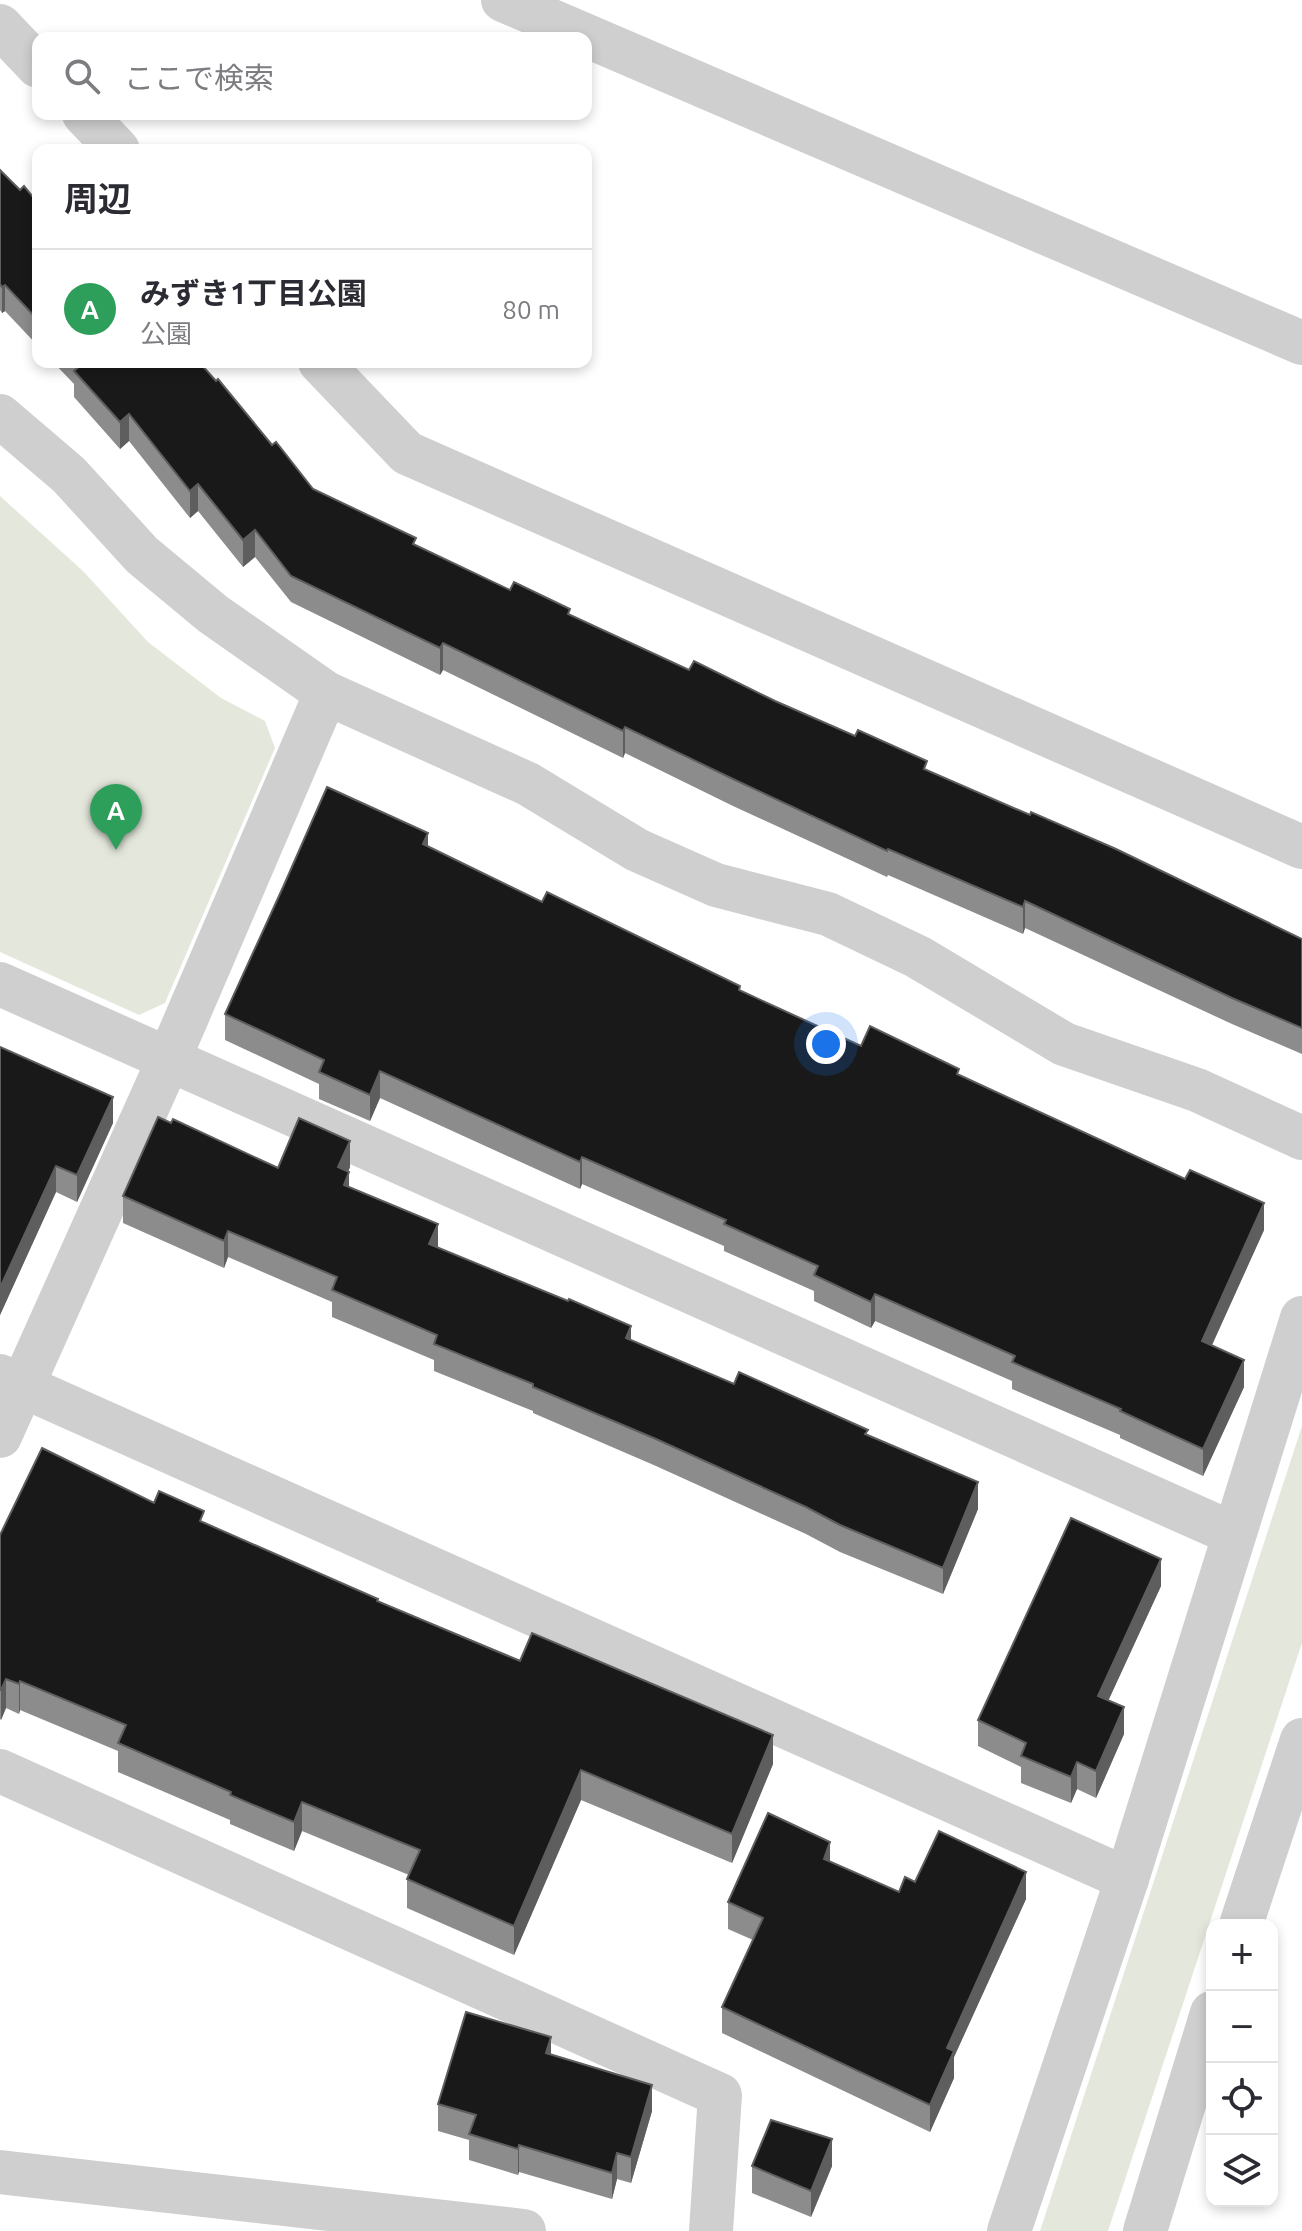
<!DOCTYPE html>
<html lang="ja">
<meta charset="utf-8">
<style>
body{margin:0;font-family:Ubuntu,"Noto Sans JP",sans-serif;background:#f2f2f3;color:#2b2b33}
.controls{position:absolute;right:24px;bottom:24px;display:grid;overflow:hidden;border-radius:16px;box-shadow:0 4px 12px #0003}
.controls button{width:72px;height:72px;display:grid;place-items:center;padding:0;border:0;border-bottom:2px solid #e1e1e2;background:#fff;color:#2b2b33;font:40px sans-serif}
.you{position:absolute;left:826px;top:1044px;width:28px;height:28px;margin:-20px;border:6px solid #fff;border-radius:50%;background:#1a73e8;box-shadow:0 0 0 12px #1a73e833}
.badge{display:grid;place-items:center;width:52px;height:52px;border-radius:50%;background:#d14c6f;color:#fff;font-size:26px;font-weight:700}
.pin{position:absolute;translate:-50% -66px;filter:drop-shadow(0 2px 4px #0008)}
.pin::after{content:'';position:absolute;top:42px;width:28px;height:24px;background:inherit;clip-path:polygon(0 0,100% 0,50% 100%)}
.list{margin:0;padding:0;list-style:none}
h2{display:flex;justify-content:space-between;align-items:center;height:104px;margin:0;padding:0 32px;font-size:34px}
h2 small{font-size:26px;font-weight:400;color:#7c7c81}
.list li{display:grid;grid-template-columns:52px 1fr auto;gap:24px;align-items:center;box-sizing:border-box;height:120px;padding:0 32px;border-top:2px solid #e1e1e2}
.list b{display:block;font-size:30px;white-space:nowrap}
.list p{margin:0;font-size:26px;white-space:nowrap;color:#7c7c81}
.list em{font-size:26px;font-style:normal;color:#7c7c81}
.icon{flex:none;width:44px;height:44px;fill:none;stroke:currentColor;stroke-width:2;stroke-linecap:round;stroke-linejoin:round}
.map{position:relative;flex:none;width:1302px;height:2231px;overflow:hidden}
.search{position:absolute;background:#fff;box-shadow:0 4px 12px #0003;left:32px;top:32px;width:560px;height:88px;display:flex;align-items:center;gap:20px;box-sizing:border-box;padding:0 28px;border-radius:16px;color:#7c7c81;font-size:30px}
.panel{position:absolute;background:#fff;box-shadow:0 4px 12px #0003;left:32px;top:144px;width:560px;height:224px;border-radius:16px}
.map>svg:first-child{display:block}
.green{fill:#e4e8dc}
.lines{fill:none;stroke-linecap:round;stroke-linejoin:round}
.street{stroke:#cfcfcf;stroke-width:44}
.wall{fill:#8c8c8c}
.shaded-wall{fill:#5e5e5e}
.building{fill:#191919;stroke:#5e5e5e;stroke-width:2}
</style>
<div class="map">
<svg width="1302" height="2231" viewBox="0 0 1302 2231">
<rect width="100%" height="100%" fill="#fff"/>
<g class="green">
<polygon points="0,496 83,571 148,642 221,698 265,721 275,748 165,1003 139,1015 0,952"/>
<polygon points="1302,1426 1302,1643 1108,2231 1040,2231"/>
</g>
<g class="lines">
<g class="street">
<polyline points="503,0 1302,343"/>
<polyline points="0,26 38,66"/>
<polyline points="84,114 118,150"/>
<polyline points="320,362 407,453 1302,847"/>
<polyline points="0,416 69,475 142,555 213,614 326,693 528,784 637,850 716,885 828,914 918,957 1064,1044 1197,1090 1302,1138"/>
<polyline points="0,984 1234,1534"/>
<polyline points="0,1376 1127,1879"/>
<polyline points="0,1436 169,1059 326,693"/>
<polyline points="0,1771 720,2095 711,2231"/>
<polyline points="1241,1925 1302,1740"/>
<polyline points="0,2172 524,2231"/>
<polyline points="1009,2231 1127,1879 1302,1318"/>
<polyline points="1145,2231 1212,2013"/>
</g>
</g>
<g class="wall">
<polygon points="0,170 20,190 38,203 38,346 5,311 2,313 0,310"/>
<polygon points="53,362 199,362 272,445 313,489 416,545 510,590 570,615 689,670 775,701 1302,939 1302,1054 1232,1024 1025,928 1023,934 888,875 887,877 733,806 625,753 623,758 443,670 440,675 291,602 255,557 243,567 198,511 190,518 129,441 120,449 74,397 74,384"/>
<polygon points="428,847 542,902 861,1046 959,1075 1264,1230 1212,1345 1244,1387 1203,1476 1120,1438 1120,1435 1012,1389 1012,1381 875,1321 871,1328 814,1301 814,1291 724,1251 724,1246 582,1184 580,1189 380,1098 370,1121 319,1099 319,1084 225,1040 225,1014"/>
<polygon points="0,1047 113,1123 77,1202 56,1192 0,1315"/>
<polygon points="350,1167 348,1172 349,1187 438,1248 631,1340 734,1384 868,1435 978,1509 943,1594 840,1552 806,1534 656,1466 533,1413 533,1411 434,1371 434,1360 332,1317 332,1302 228,1257 224,1268 123,1223 123,1196"/>
<polygon points="154,1503 204,1522 378,1601 773,1764 732,1863 581,1800 514,1955 407,1908 407,1879 409,1875 302,1831 294,1851 230,1824 230,1820 118,1772 118,1751 20,1710 19,1714 6,1708 1,1720 0,1719 0,1535"/>
<polygon points="1161,1586 1108,1701 1124,1734 1096,1798 1077,1789 1071,1803 1021,1783 1021,1767 978,1746 978,1720"/>
<polygon points="830,1862 899,1892 915,1882 1026,1899 954,2057 954,2078 930,2132 722,2033 722,2007 753,1940 728,1929 728,1902"/>
<polygon points="551,2054 652,2111 631,2183 617,2179 612,2199 519,2172 518,2175 469,2160 469,2140 438,2131 438,2104"/>
<polygon points="752,2166 832,2166 811,2217 752,2193"/>
</g>
<g class="shaded-wall">
<polygon points="5,285 5,311 2,313 2,287"/>
<polygon points="129,414 129,441 120,449 120,422"/>
<polygon points="198,484 198,511 190,518 190,491"/>
<polygon points="255,530 255,557 243,567 243,540"/>
<polygon points="443,643 443,670 440,675 440,648"/>
<polygon points="625,727 625,753 623,758 623,731"/>
<polygon points="428,833 428,860 423,844"/>
<polygon points="1025,901 1025,928 1023,934 1023,907"/>
<polygon points="380,1071 380,1098 370,1121 370,1095"/>
<polygon points="113,1097 113,1123 77,1202 77,1175"/>
<polygon points="350,1141 350,1167 338,1194 338,1167"/>
<polygon points="582,1157 582,1184 580,1189 580,1162"/>
<polygon points="56,1166 56,1192 0,1315 0,1288"/>
<polygon points="349,1172 349,1199 344,1185"/>
<polygon points="1264,1203 1264,1230 1202,1367 1202,1341"/>
<polygon points="438,1224 438,1251 429,1244"/>
<polygon points="228,1231 228,1257 224,1268 224,1241"/>
<polygon points="875,1294 875,1321 871,1328 871,1302"/>
<polygon points="631,1326 631,1353 626,1338"/>
<polygon points="1244,1360 1244,1387 1203,1476 1203,1449"/>
<polygon points="978,1482 978,1509 943,1594 943,1568"/>
<polygon points="1161,1559 1161,1586 1098,1723 1098,1696"/>
<polygon points="6,1679 6,1708 1,1720 1,1690"/>
<polygon points="20,1681 20,1710 19,1714 19,1684"/>
<polygon points="1124,1707 1124,1734 1096,1798 1096,1771"/>
<polygon points="773,1735 773,1764 732,1863 732,1834"/>
<polygon points="1077,1762 1077,1789 1071,1803 1071,1777"/>
<polygon points="581,1770 581,1800 514,1955 514,1926"/>
<polygon points="302,1802 302,1831 294,1851 294,1822"/>
<polygon points="830,1842 830,1869 824,1859"/>
<polygon points="1026,1872 1026,1899 954,2057 954,2078 930,2132 930,2105 947,2048"/>
<polygon points="551,2037 551,2064 546,2053"/>
<polygon points="652,2085 652,2111 631,2183 631,2157"/>
<polygon points="832,2139 832,2166 811,2217 811,2191"/>
<polygon points="519,2145 519,2172 518,2175 518,2149"/>
<polygon points="617,2153 617,2179 612,2199 612,2173"/>
</g>
<g class="building">
<polygon points="0,170 20,190 24,186 38,203 38,320 5,285 2,287 0,284"/>
<polygon points="78,362 199,362 216,381 218,379 272,445 276,442 313,489 416,538 413,544 510,590 514,582 570,609 568,614 689,670 694,661 775,701 855,736 858,730 927,761 924,769 1030,815 1031,812 1116,849 1302,939 1302,1028 1232,998 1025,901 1023,907 888,849 887,851 733,779 625,727 623,731 443,643 440,648 291,576 255,530 243,540 198,484 190,491 129,414 120,422 74,371 81,365"/>
<polygon points="327,787 428,833 423,844 542,902 547,892 740,986 739,990 861,1046 870,1026 959,1069 957,1074 1185,1179 1190,1170 1264,1203 1202,1341 1244,1360 1203,1449 1120,1411 1121,1409 1012,1362 1015,1356 875,1294 871,1302 814,1275 818,1266 724,1224 726,1220 582,1157 580,1162 380,1071 370,1095 319,1072 324,1060 225,1014 284,885"/>
<polygon points="0,1047 113,1097 77,1175 56,1166 0,1288"/>
<polygon points="158,1117 171,1123 173,1119 278,1168 299,1118 350,1141 338,1167 349,1172 344,1185 438,1224 429,1244 568,1301 569,1299 631,1326 626,1338 734,1384 739,1372 868,1430 865,1434 978,1482 943,1568 840,1525 806,1507 656,1439 533,1387 533,1384 434,1344 437,1335 332,1290 337,1277 228,1231 224,1241 123,1196"/>
<polygon points="42,1448 154,1503 159,1491 204,1511 200,1521 378,1599 377,1601 520,1661 532,1633 773,1735 732,1834 581,1770 514,1926 407,1879 420,1850 302,1802 294,1822 230,1795 231,1792 118,1743 126,1725 20,1681 19,1684 6,1679 1,1690 0,1690 0,1535"/>
<polygon points="1071,1518 1161,1559 1098,1696 1124,1707 1096,1771 1077,1762 1071,1777 1021,1756 1026,1743 978,1720"/>
<polygon points="768,1813 830,1842 824,1859 899,1892 905,1877 915,1882 939,1831 1026,1872 947,2048 954,2051 930,2105 722,2007 763,1918 728,1902"/>
<polygon points="466,2012 551,2037 546,2053 652,2085 631,2157 617,2153 612,2173 519,2145 518,2149 469,2134 476,2115 438,2104"/>
<polygon points="771,2120 832,2139 811,2191 752,2166"/>
</g>
</svg>
<div class="controls">
<button>+</button>
<button>−</button>
<button><svg class="icon" aria-label="locate" viewBox="0 0 24 24"><circle cx="12" cy="12" r="6"/><path d="M12 2v4M12 18v4M2 12h4M18 12h4"/></svg></button>
<button><svg class="icon" aria-label="layers" viewBox="0 0 24 24"><path d="M12 4l9 5-9 5-9-5zM3 14l9 5 9-5"/></svg></button>
</div>
<div class="you"></div>
<div class="pin badge" style="left:116px;top:850px;background:#2e9e5b">A</div>
<div class="search"><svg class="icon" aria-label="search" viewBox="0 0 24 24"><circle cx="10" cy="10" r="6"/><path d="M15 15l6 6"/></svg>ここで検索</div>
<section class="panel">
<h2>周辺<small></small></h2>
<ul class="list">
<li><span class="badge" style="background:#2e9e5b">A</span><div><b>みずき1丁目公園</b><p>公園</p></div><em>80 m</em></li>
</ul>
</section>
</div>
